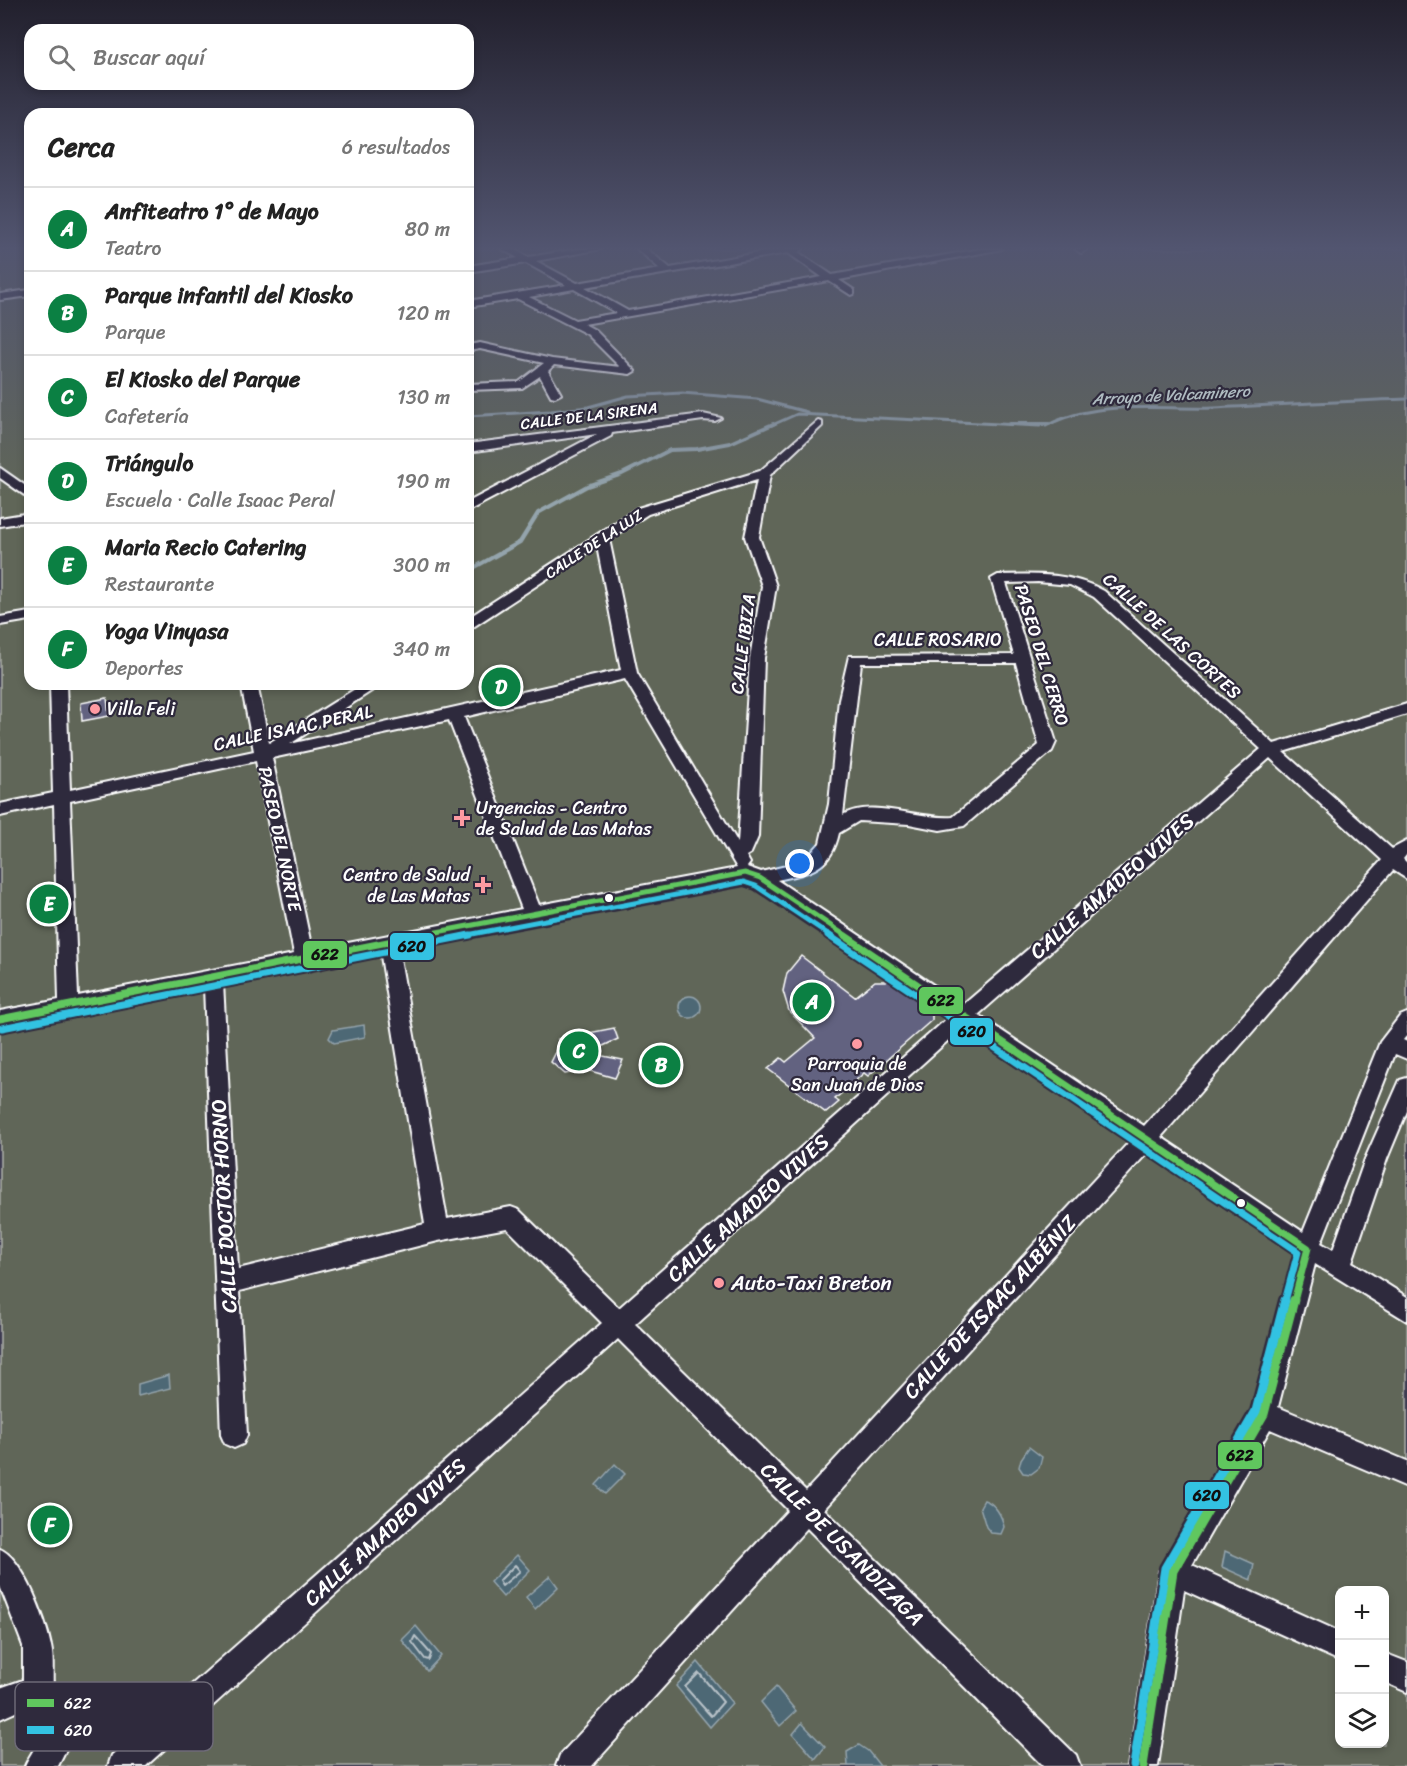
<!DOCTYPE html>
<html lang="es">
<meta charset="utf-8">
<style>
body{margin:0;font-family:Sriracha,sans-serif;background:#f6f6f6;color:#222}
.controls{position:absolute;right:18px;bottom:18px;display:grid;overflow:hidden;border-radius:12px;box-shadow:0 3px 9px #0003}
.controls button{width:54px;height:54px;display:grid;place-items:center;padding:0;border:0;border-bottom:2px solid #e0e0e0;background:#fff;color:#222;font:30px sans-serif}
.you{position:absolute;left:800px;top:864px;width:21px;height:21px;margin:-15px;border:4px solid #fff;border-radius:50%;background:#1a73e8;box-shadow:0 0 0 9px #1a73e833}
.badge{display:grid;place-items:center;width:39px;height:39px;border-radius:50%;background:#0b8043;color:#fff;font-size:20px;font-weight:700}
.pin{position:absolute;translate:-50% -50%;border:3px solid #fff;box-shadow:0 2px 6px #0006}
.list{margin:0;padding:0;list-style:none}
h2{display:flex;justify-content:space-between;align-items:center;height:78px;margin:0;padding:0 24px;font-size:26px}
h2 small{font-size:20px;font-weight:400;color:#767676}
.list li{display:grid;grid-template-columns:39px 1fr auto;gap:18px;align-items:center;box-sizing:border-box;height:84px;padding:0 24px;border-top:2px solid #e0e0e0}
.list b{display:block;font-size:22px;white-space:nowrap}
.list p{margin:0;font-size:20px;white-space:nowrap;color:#767676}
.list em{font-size:20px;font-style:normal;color:#767676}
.icon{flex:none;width:33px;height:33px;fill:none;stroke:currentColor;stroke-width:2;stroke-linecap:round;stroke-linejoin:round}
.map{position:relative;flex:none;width:1407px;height:1766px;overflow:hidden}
.search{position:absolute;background:#fff;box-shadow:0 3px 9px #0003;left:24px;top:24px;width:450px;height:66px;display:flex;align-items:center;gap:15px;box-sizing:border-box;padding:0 21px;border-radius:18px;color:#767676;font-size:22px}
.panel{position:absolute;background:#fff;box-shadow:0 3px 9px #0003;left:24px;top:108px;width:450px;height:582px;border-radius:18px}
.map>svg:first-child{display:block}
.green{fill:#606659;stroke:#b0b2ac;stroke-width:1.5;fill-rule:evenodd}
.water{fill:#4d6775;stroke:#94a4ac;stroke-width:1.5}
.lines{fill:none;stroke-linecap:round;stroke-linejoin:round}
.shore{stroke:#b8c2c8;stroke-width:2}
.stream-far1{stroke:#94a4ac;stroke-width:3}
.stream{stroke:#94a4ac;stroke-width:4}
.building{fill:#626280;stroke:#fff;stroke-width:1.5}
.street-casing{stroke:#fff;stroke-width:4}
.street{fill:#2f2a3d;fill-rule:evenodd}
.bus-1-far2-casing{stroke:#2f2a3d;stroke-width:10}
.bus-1-far1-casing{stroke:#2f2a3d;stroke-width:11}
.bus-1-casing{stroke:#2f2a3d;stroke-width:14}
.bus-2-far2-casing{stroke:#2f2a3d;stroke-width:10}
.bus-2-far1-casing{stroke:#2f2a3d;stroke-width:11}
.bus-2-casing{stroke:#2f2a3d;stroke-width:14}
.bus-1-far2{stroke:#60c75e;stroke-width:5}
.bus-1-far1{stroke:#60c75e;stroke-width:7}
.bus-1{stroke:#60c75e;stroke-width:9}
.bus-2-far2{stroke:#33c2e2;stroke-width:5}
.bus-2-far1{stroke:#33c2e2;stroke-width:7}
.bus-2{stroke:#33c2e2;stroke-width:9}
.poi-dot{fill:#ff9aa2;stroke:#2f2a3d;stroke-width:2}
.bus-dot{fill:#fff;stroke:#2f2a3d;stroke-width:2}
.labels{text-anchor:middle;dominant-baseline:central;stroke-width:4.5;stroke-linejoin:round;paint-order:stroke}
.far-street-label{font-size:15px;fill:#fff;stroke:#2f2a3d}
.far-water-label{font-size:16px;font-style:italic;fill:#afbbc1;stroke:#2f2a3d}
.street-label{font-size:18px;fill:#fff;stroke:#2f2a3d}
.poi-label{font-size:18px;fill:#fff;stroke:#2f2a3d;text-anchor:start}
.near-street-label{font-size:21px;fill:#fff;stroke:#2f2a3d}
.near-poi-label{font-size:21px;fill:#fff;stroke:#2f2a3d;text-anchor:start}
.key{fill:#2f2a3d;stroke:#6d6a77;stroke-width:1.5}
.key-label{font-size:16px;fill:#fff}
.line-badge{stroke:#2f2a3d;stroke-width:2}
.pale-badge-label{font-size:16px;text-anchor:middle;font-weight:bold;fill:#111}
</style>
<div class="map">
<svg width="1407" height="1766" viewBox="0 0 1407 1766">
<rect width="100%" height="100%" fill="#3e3b51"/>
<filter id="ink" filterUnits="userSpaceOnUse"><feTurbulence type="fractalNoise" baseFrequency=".0167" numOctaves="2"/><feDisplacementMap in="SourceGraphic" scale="12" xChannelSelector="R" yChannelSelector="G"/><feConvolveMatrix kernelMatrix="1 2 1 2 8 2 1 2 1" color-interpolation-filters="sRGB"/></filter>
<g filter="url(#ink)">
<path class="green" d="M0 249H30V684H468V249H1407V1766H0ZM1340 1590H1384V1744H1340Z"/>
<g class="water">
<circle cx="690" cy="1007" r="11"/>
<polygon points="364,1025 365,1037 334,1043 329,1038 333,1030"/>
<polygon points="169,1375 170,1388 138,1396 138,1384"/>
<polygon points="1029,1447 1042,1457 1039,1468 1031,1474 1023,1473 1019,1467 1021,1459"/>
<polygon points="615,1464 625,1474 605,1494 596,1485"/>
<path d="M984 1500C995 1503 1002 1516 1004 1527L1001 1534 991 1533 986 1527 980 1507Z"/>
<polygon points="1225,1551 1254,1564 1251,1580 1222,1567"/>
<polygon points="517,1555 530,1570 503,1597 490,1582"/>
<polygon points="550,1576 558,1587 535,1609 526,1597"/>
<polygon points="416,1626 441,1656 427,1671 402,1640"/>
<polygon points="698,1662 732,1703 710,1727 676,1686"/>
<polygon points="776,1687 796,1711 780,1726 761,1702"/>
<polygon points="802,1723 825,1747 815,1759 793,1734"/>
<polygon points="859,1745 868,1751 880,1766 848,1766 847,1752"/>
</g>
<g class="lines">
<g class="shore">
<polygon points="515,1565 520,1571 502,1586 499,1581"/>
<polygon points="415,1636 431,1654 429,1660 425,1659 412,1642"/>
<polygon points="699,1673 723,1702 711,1716 685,1687"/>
</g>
<g class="stream-far1">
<polyline points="468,416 551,411 588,407 628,396 682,393 757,399 807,412"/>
<polyline points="770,426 797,414 1040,426"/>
<path d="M1046 426C1096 399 1160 410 1214 408 1278 405 1343 401 1407 399"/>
</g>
<g class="stream">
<polyline points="1009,424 1049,424"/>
<polyline points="468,571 520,542 538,513 587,486 622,474 670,450 697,449 730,443 773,424"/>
</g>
</g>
<g class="building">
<polygon points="107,698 109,716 82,721 81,703"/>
<polygon points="801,956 855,997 875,981 893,981 932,1006 932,1020 868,1076 864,1073 835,1099 839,1102 826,1113 768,1069 781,1058 786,1062 815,1038 789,1011 783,991 787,973"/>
<polygon points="614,1028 618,1039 588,1053 623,1060 615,1078 587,1070 565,1074 551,1062 559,1046 558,1039"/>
</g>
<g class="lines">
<defs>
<g id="street">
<path d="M502 249H514L528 257 579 249H601L536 261 577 283 660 269 637 249H647L670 268 782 249H803L798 252 832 275 981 249H1002L839 280 854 290V294L851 295 829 281 584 324 595 330 635 371 630 374 554 365 548 371 561 394 555 397 551 396 540 376 522 388 468 390V384L519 382 544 363 480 349 468 351V345L480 343 552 359 620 367 587 334 518 299 468 307V301L566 285 526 263 468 272V266L518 258ZM788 253 822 277 628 311 585 287ZM574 289 617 313 575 320 529 297Z"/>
<polygon points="1075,249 1085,249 1086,250 1081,253"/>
<polygon points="30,290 30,296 0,300 0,294"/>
<polygon points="703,414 721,418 715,421 703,420 612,433 611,436 468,511 468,502 597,434 468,452 468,444"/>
<path d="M818 421 822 422V426L770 475 759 537 776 586 764 658 758 837 751 853 746 856 750 863 747 867 761 872 803 862 820 843 829 804 839 699 849 656 1014 655 991 579 998 575C1036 574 1070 572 1104 591L1274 744 1407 704V714L1283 752 1392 849 1407 841V854L1403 859 1407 863V879L1393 870 1161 1137 1303 1232 1380 1042 1400 1016 1407 1013V1035L1403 1040 1407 1042V1059L1395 1054 1321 1243 1333 1250 1365 1159 1400 1080 1407 1078V1111L1387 1159 1352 1262 1407 1297V1321L1315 1264 1278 1407 1407 1461V1487L1270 1429 1192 1565 1340 1632V1661L1184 1590 1158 1766H1128L1159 1571 1253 1409 1295 1252 1148 1152 824 1509 1076 1755 1080 1766H1043L807 1528 592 1766H556L560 1755 788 1510 618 1339 146 1766H108L112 1755 602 1323 507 1228 438 1241 239 1291 247 1435 243 1444 234 1448 225 1444 221 1435 204 986 0 1027V1011L59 1000 54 804 0 816V804L53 793 50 684H66L70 790 254 751 241 684H257L269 743 363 684H382L290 744 621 670 597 546 473 627 468 628V618L638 508 760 471ZM757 480 745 537 762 586 750 658 738 843 637 673 609 539 648 514ZM1038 582 1070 585 1094 597 1261 749 963 1005 777 880C809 873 831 870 839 833L859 821 909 824 940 830 964 826 1052 751 1056 742 1006 583ZM861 663H1016L1039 745 953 817C921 820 871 798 843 815ZM625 679 737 868 539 905 464 717ZM449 720 522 909 312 950 272 758ZM1270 758 1382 860 1144 1126 978 1015ZM256 761 294 954 78 996 70 801ZM744 879 754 882 950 1016 619 1308 519 1210 511 1207 447 1219 398 947ZM380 950 425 1224 238 1269 223 982ZM964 1026 1131 1140 806 1491 635 1324Z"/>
<polygon points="0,468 30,489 30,499 0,478"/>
<polygon points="30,513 30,521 0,526 0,518"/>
<polygon points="30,612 30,620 0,625 0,617"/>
<path d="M0 1549C24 1559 46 1620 51 1646 54 1659 52 1674 53 1688 82 1705 72 1742 58 1766H25C32 1749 52 1730 38 1712L20 1710 0 1719V1688L23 1680V1646L0 1586Z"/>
<polygon points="1384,1653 1407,1662 1407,1692 1384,1682"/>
</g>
</defs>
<use href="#street" class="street-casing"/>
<use href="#street" class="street"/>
<defs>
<polyline id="bus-1-far2" points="416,936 745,873 760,878 846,936"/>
<g id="bus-1-far1">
<polyline points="844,935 1308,1248 1294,1301"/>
<polyline points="0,1019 423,935"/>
</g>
<polyline id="bus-1" points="1143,1766 1173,1571 1264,1414 1294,1300"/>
<polyline id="bus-2-far2" points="462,936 744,882 756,886 831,936"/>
<g id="bus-2-far1">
<polyline points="828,935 1298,1252 1285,1301"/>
<polyline points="2,1028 470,935"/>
</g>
<polyline id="bus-2" points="1134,1765 1165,1568 1256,1411 1285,1300"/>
</defs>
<use href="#bus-1-far2" class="bus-1-far2-casing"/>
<use href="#bus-1-far1" class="bus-1-far1-casing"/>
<use href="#bus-1" class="bus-1-casing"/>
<use href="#bus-2-far2" class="bus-2-far2-casing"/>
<use href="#bus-2-far1" class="bus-2-far1-casing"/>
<use href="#bus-2" class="bus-2-casing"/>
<use href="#bus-1-far2" class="bus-1-far2"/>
<use href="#bus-1-far1" class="bus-1-far1"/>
<use href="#bus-1" class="bus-1"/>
<use href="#bus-2-far2" class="bus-2-far2"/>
<use href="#bus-2-far1" class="bus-2-far1"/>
<use href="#bus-2" class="bus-2"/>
</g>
</g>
<linearGradient id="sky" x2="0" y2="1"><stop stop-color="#22202d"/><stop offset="0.5" stop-color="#525570"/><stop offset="1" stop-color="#525570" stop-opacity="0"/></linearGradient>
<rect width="1407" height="496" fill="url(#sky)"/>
<g class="poi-dot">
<circle cx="95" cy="709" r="6"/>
<path d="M459 809h6v6h6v6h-6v6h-6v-6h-6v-6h6z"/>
<path d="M480 876h6v6h6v6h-6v6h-6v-6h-6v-6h6z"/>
<circle cx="857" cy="1044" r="6"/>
<circle cx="719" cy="1283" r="6"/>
</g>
<g class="bus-dot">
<circle cx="609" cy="898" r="5"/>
<circle cx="1241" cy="1203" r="5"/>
</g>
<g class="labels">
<g class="far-street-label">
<text transform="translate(589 416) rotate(-7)">CALLE DE LA SIRENA</text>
<text transform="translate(594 544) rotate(-33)">CALLE DE LA LUZ</text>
</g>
<g class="far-water-label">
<text transform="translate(1171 395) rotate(-3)">Arroyo de Valcaminero</text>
</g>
<g class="street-label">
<text transform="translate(1172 636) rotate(42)">CALLE DE LAS CORTES</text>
<text x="938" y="640">CALLE ROSARIO</text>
<text transform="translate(743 644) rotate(-83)">CALLE IBIZA</text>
<text transform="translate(1042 655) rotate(73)">PASEO DEL CERRO</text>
<text transform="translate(293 728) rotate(-12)">CALLE ISAAC PERAL</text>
<text transform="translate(280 839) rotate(78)">PASEO DEL NORTE</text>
</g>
<g class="poi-label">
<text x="107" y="709">Villa Feli</text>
<text x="476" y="808">Urgencias - Centro<tspan x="476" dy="21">de Salud de Las Matas</tspan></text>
<text x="470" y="875" text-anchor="end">Centro de Salud<tspan x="470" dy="21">de Las Matas</tspan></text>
<text x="857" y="1064" text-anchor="middle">Parroquia de<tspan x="857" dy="21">San Juan de Dios</tspan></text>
</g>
<g class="near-street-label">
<text transform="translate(1112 886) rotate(-41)">CALLE AMADEO VIVES</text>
<text transform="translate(224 1206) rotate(-93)">CALLE DOCTOR HORNO</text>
<text transform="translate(748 1208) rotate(-42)">CALLE AMADEO VIVES</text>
<text transform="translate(990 1307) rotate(-47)">CALLE DE ISAAC ALBÉNIZ</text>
<text transform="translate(385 1532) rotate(-42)">CALLE AMADEO VIVES</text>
<text transform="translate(842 1544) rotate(45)">CALLE DE USANDIZAGA</text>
</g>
<g class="near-poi-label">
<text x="731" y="1283">Auto-Taxi Breton</text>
</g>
</g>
<rect x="15" y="1682" width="198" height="69" rx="9" class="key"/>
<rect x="27" y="1699" width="27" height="8" fill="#60c75e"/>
<rect x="27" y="1726" width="27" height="8" fill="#33c2e2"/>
<g class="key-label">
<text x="64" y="1709">622</text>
<text x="64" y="1736">620</text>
</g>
<g class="line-badge">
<rect x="389" y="932" width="46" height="29" rx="6" fill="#33c2e2"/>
<rect x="302" y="940" width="46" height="29" rx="6" fill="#60c75e"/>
<rect x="918" y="986" width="46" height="29" rx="6" fill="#60c75e"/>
<rect x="949" y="1017" width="45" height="29" rx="6" fill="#33c2e2"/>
<rect x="1217" y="1441" width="46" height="29" rx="6" fill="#60c75e"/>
<rect x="1184" y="1481" width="46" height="29" rx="6" fill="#33c2e2"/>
</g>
<g class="pale-badge-label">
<text x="412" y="952">620</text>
<text x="325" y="960">622</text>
<text x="941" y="1006">622</text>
<text x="972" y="1037">620</text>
<text x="1240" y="1461">622</text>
<text x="1207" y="1501">620</text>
</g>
</svg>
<div class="controls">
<button>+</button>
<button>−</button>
<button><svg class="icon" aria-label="layers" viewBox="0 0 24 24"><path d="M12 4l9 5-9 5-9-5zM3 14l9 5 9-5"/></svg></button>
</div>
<div class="you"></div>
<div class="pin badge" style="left:812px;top:1002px">A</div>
<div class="pin badge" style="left:661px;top:1065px">B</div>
<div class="pin badge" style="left:579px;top:1051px">C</div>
<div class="pin badge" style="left:501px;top:687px">D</div>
<div class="pin badge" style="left:49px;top:904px">E</div>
<div class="pin badge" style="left:50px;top:1525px">F</div>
<div class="search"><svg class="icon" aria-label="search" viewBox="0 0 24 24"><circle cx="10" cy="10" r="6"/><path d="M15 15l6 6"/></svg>Buscar aquí</div>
<section class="panel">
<h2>Cerca<small>6 resultados</small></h2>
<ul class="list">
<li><span class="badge">A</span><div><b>Anfiteatro 1° de Mayo</b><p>Teatro</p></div><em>80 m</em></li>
<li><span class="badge">B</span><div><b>Parque infantil del Kiosko</b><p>Parque</p></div><em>120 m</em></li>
<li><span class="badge">C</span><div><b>El Kiosko del Parque</b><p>Cafetería</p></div><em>130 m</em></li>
<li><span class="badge">D</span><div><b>Triángulo</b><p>Escuela · Calle Isaac Peral</p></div><em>190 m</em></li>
<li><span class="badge">E</span><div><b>Maria Recio Catering</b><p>Restaurante</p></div><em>300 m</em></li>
<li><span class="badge">F</span><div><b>Yoga Vinyasa</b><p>Deportes</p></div><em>340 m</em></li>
</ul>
</section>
</div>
